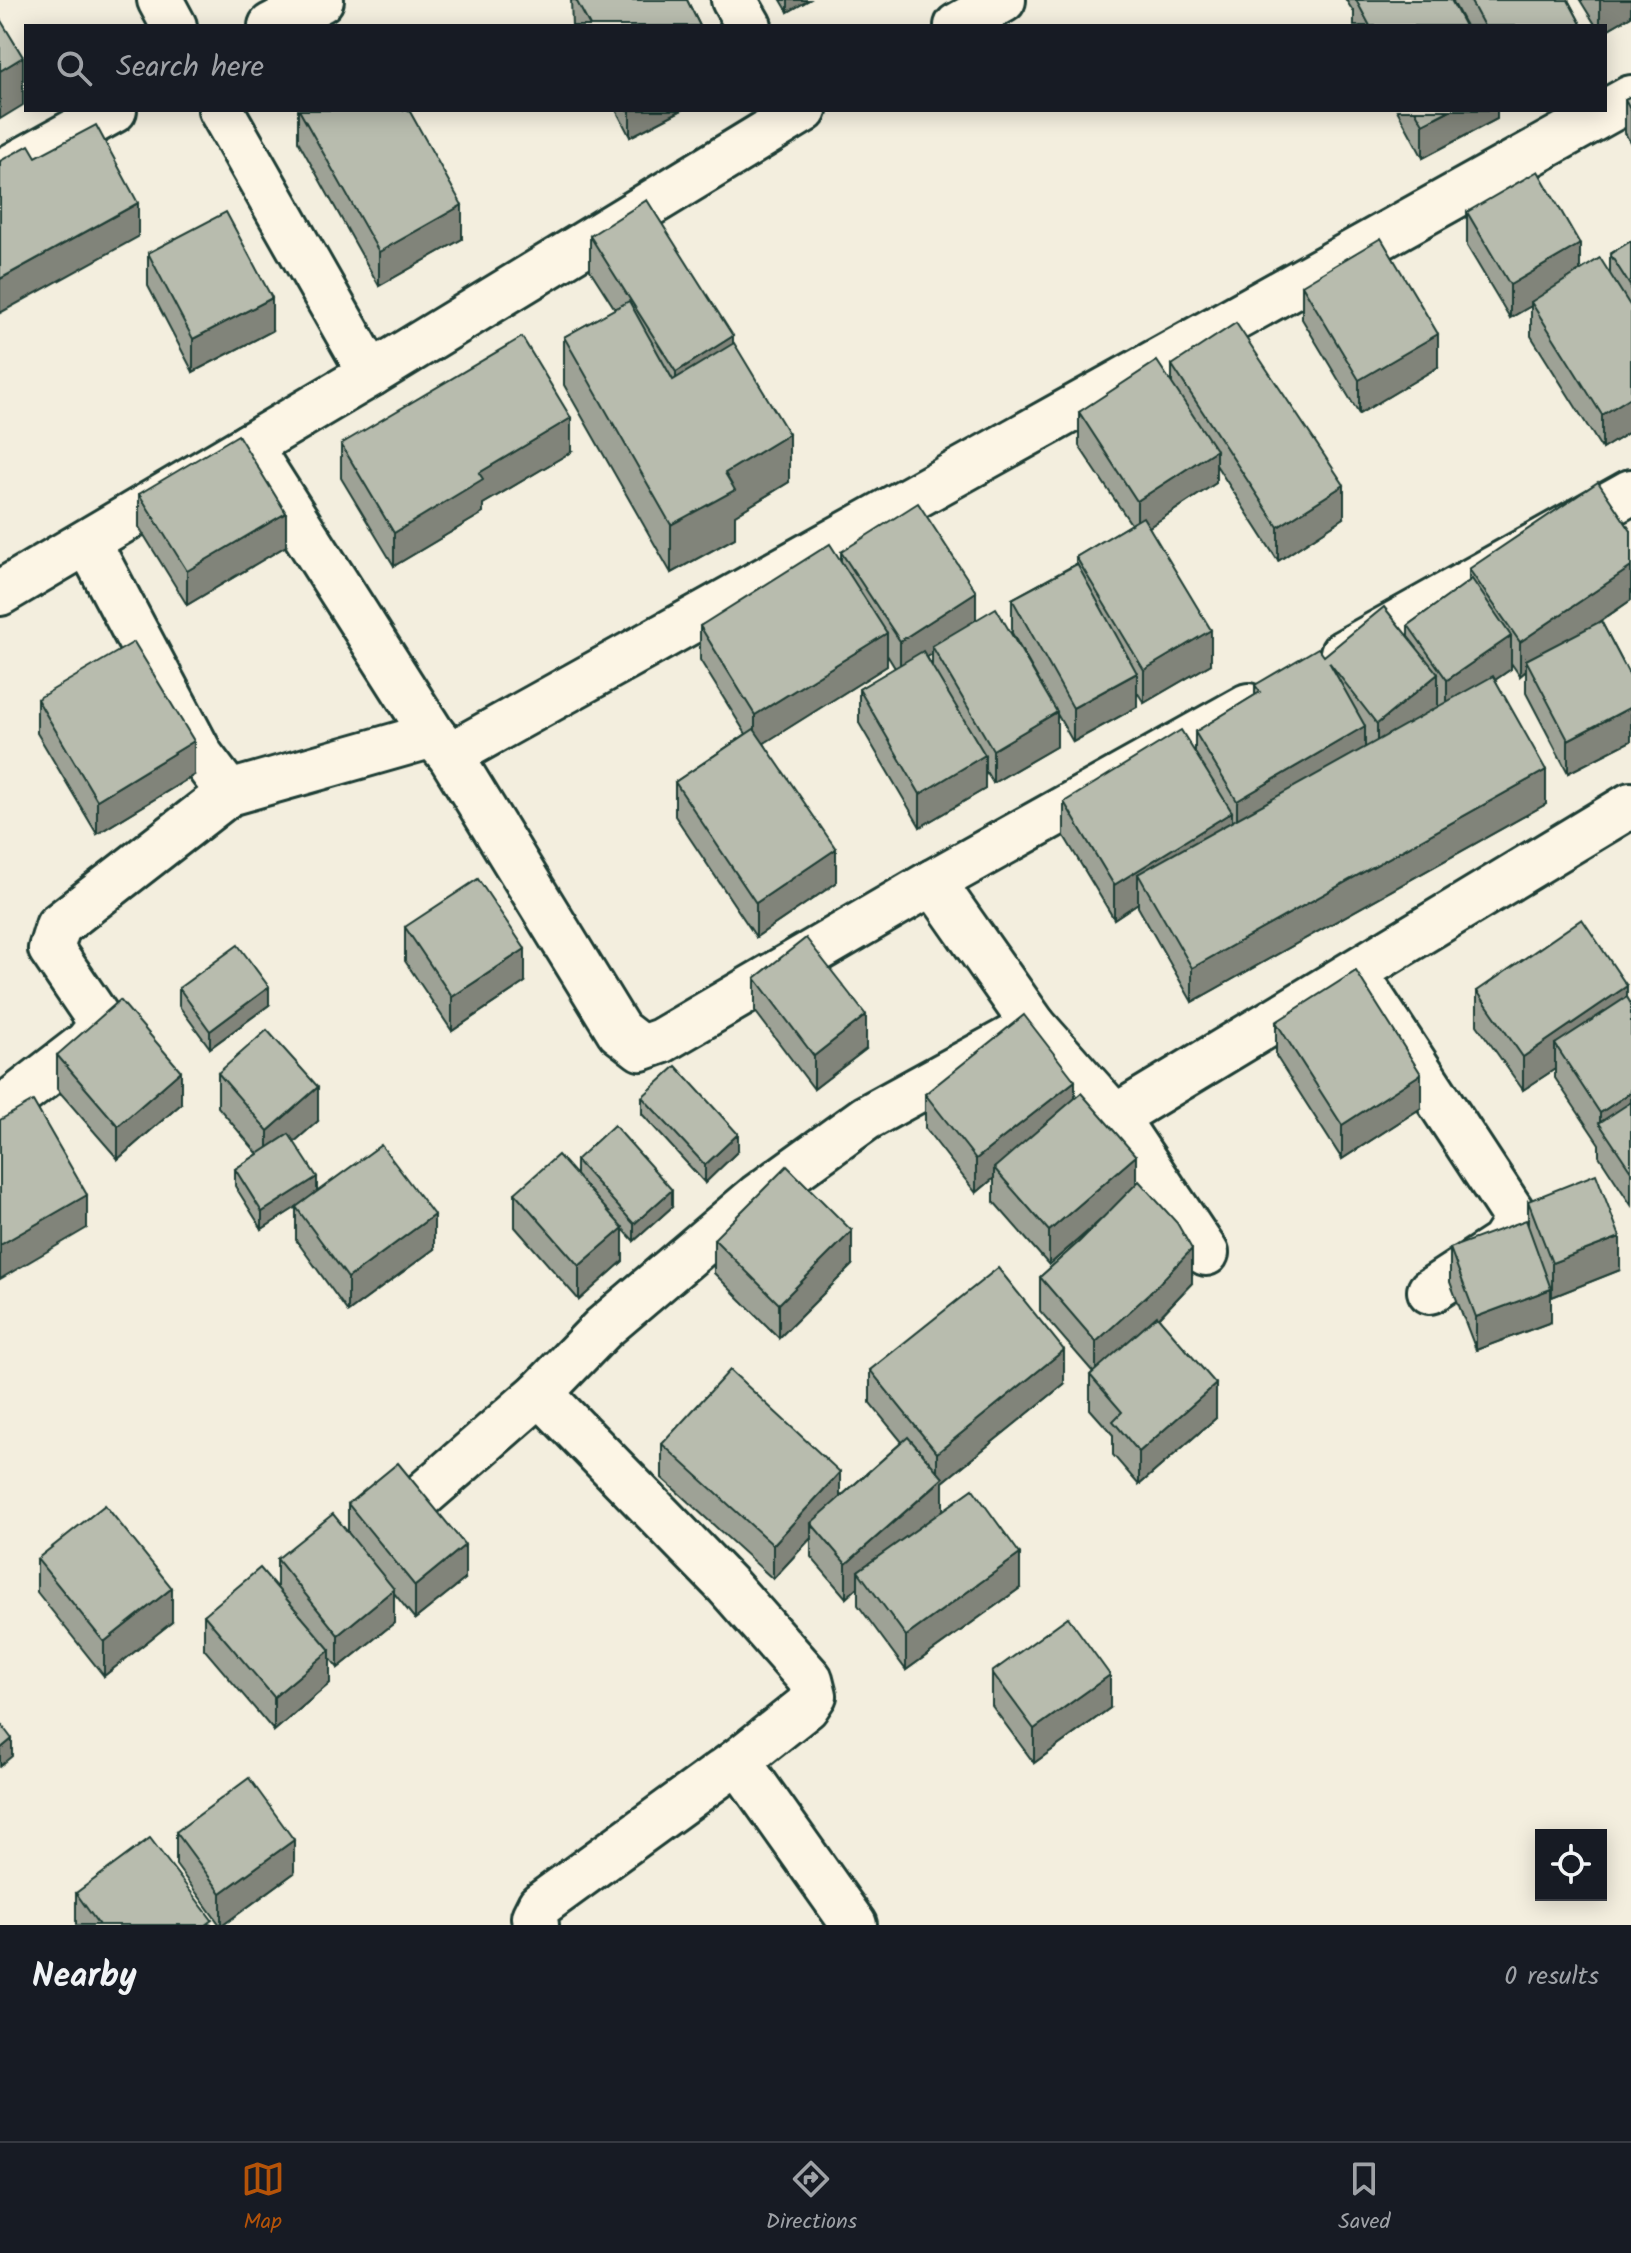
<!DOCTYPE html>
<style>
body{margin:0;font-family:Kalam,sans-serif;background:#242831;color:#f1f3f6}
.controls{position:absolute;right:24px;bottom:24px;display:grid;overflow:hidden;border-radius:0px;box-shadow:0 4px 20px #0003}
.controls button{width:72px;height:72px;display:grid;place-items:center;padding:0;border:0;border-bottom:2px solid #363941;background:#171b24;color:#f1f3f6;font:40px sans-serif}
.list{margin:0;padding:0;list-style:none}
h2{display:flex;justify-content:space-between;align-items:center;height:104px;margin:0;padding:0 32px;font-size:34px}
h2 small{font-size:26px;font-weight:400;color:#9ea1a6}
.icon{flex:none;width:44px;height:44px;fill:none;stroke:currentColor;stroke-width:2;stroke-linecap:round;stroke-linejoin:round}
.map{position:relative;flex:none;width:1631px;height:1925px;overflow:hidden}
.search{position:absolute;background:#171b24;box-shadow:0 4px 20px #0003;left:24px;right:24px;top:24px;height:88px;display:flex;align-items:center;gap:20px;box-sizing:border-box;padding:0 28px;border-radius:0px;color:#9ea1a6;font-size:30px}
.sheet{height:216px;background:#171b24}
nav{display:flex;justify-content:space-around;align-items:center;box-sizing:border-box;height:112px;border-top:2px solid #363941;background:#171b24;font-size:22px;color:#9ea1a6}
nav a{display:grid;justify-items:center;gap:4px}
nav .on{color:#b45309}
.map>svg:first-child{display:block}
.lines{fill:none;stroke-linecap:round;stroke-linejoin:round}
.minor-casing{stroke:#1f3d34;stroke-width:50}
.minor{stroke:#fcf5e5;stroke-width:44}
.wall{fill:#9ea296;stroke:#1f3d34;stroke-width:2;fill-rule:evenodd}
.shaded-wall{fill:#81847a;stroke:#1f3d34;stroke-width:2}
.building{fill:#b8bcae;stroke:#1f3d34;stroke-width:2}
</style>
<div class="map">
<svg width="1631" height="1925" viewBox="0 0 1631 1925">
<rect width="100%" height="100%" fill="#f3eede"/>
<filter id="ink" filterUnits="userSpaceOnUse"><feTurbulence type="fractalNoise" baseFrequency=".0125" numOctaves="2"/><feDisplacementMap in="SourceGraphic" scale="16" xChannelSelector="R" yChannelSelector="G"/><feConvolveMatrix kernelMatrix="1 2 1 2 8 2 1 2 1" color-interpolation-filters="sRGB"/></filter>
<g filter="url(#ink)">
<g class="lines">
<defs>
<g id="minor">
<polyline points="160,0 174,26"/>
<polyline points="734,0 749,26"/>
<polyline points="271,26 321,0"/>
<polyline points="957,26 1003,0"/>
<polyline points="221,110 371,374"/>
<polyline points="0,173 114,110"/>
<polyline points="249,446 433,735 450,755 619,1031 641,1048 661,1041 933,882 1248,706"/>
<polyline points="88,542 201,756 229,793"/>
<polyline points="0,593 371,374 804,110"/>
<polyline points="1343,653 1631,492"/>
<polyline points="450,755 1631,98"/>
<polyline points="933,882 1034,1026 1115,1117 1631,805"/>
<polyline points="1369,994 1514,1215 1511,1230 1502,1244 1430,1291"/>
<polyline points="0,1110 87,1043 102,1024 51,949 58,926 229,793 433,735"/>
<polyline points="1115,1117 1206,1253"/>
<polyline points="408,1508 540,1393"/>
<polyline points="738,1761 854,1925"/>
<polyline points="536,1925 534,1917 540,1905 738,1761 806,1707 814,1695 810,1679 727,1585 540,1393 603,1328 758,1196 866,1118 1034,1026"/>
</g>
</defs>
<use href="#minor" class="minor-casing"/>
<use href="#minor" class="minor"/>
</g>
<g class="wall">
<polygon points="571,0 687,0 700,26 572,26"/>
<polygon points="781,0 809,0 788,12"/>
<polygon points="1346,0 1451,0 1465,26 1354,26 1354,11 1353,11"/>
<polygon points="1452,0 1568,0 1582,26 1466,26"/>
<polygon points="1580,0 1631,0 1631,16 1605,31 1605,26 1596,26"/>
<polygon points="1631,96 1631,144 1625,133 1625,99"/>
<polygon points="298,110 409,110 462,239 379,286 298,141"/>
<polygon points="616,110 682,110 630,137"/>
<polygon points="1397,110 1497,110 1497,119 1423,158"/>
<polygon points="1467,212 1580,271 1610,275 1610,254 1631,241 1631,431 1602,449 1531,336 1531,306 1510,318 1467,246"/>
<polygon points="590,236 733,344 789,482 735,515 735,538 671,573 564,385 564,337 615,309 590,270"/>
<polygon points="148,253 272,331 193,372 148,286"/>
<polygon points="1302,285 1438,367 1359,414 1302,319"/>
<path d="M1172 365 1344 518 1278 561 1216 465V483L1149 527 1211 664 1144 703 1137 692V707L1073 742 1057 714V746L993 783 985 770V789L920 827 859 723V689L895 668 887 655V666L764 743 836 883 756 937 675 816V782L746 734 700 660V626L841 561V552L976 620 1042 686 1012 633V599L1076 564V557L1131 524 1079 446V412L1172 383ZM932 654V666L927 657Z"/>
<polygon points="341,444 571,452 483,504 483,513 394,566 341,478"/>
<polygon points="139,494 286,546 187,605 139,527"/>
<polygon points="1631,531 1631,600 1601,621 1631,678 1631,741 1568,773 1526,693 1526,671 1520,676 1511,663 1511,669 1495,680 1546,804 1192,1002 1138,907 1138,903 1114,919 1064,836 1064,802 1195,753 1195,732 1255,695 1255,685 1324,656 1408,637 1408,625 1469,582 1469,569"/>
<polygon points="37,699 194,775 97,834 37,733"/>
<polygon points="405,927 525,982 452,1031 405,961"/>
<polygon points="755,978 866,1049 814,1089 755,1011"/>
<polygon points="179,988 269,1005 210,1048 179,1006"/>
<polygon points="1477,991 1627,998 1631,1004 1631,1205 1599,1156 1599,1144 1555,1078 1555,1069 1523,1090 1477,1025"/>
<polygon points="1276,1022 1421,1108 1342,1159 1276,1056"/>
<polygon points="57,1055 181,1104 118,1159 57,1089"/>
<polygon points="218,1073 318,1121 294,1142 317,1192 434,1249 348,1312 296,1240 296,1207 262,1229 235,1186 235,1169 258,1154 218,1107"/>
<polygon points="925,1094 1075,1098 1136,1184 1192,1283 1159,1318 1216,1418 1139,1485 1113,1455 1113,1435 1090,1409 1090,1375 1093,1372 1040,1311 1040,1277 1080,1241 1103,1218 1049,1265 994,1202 994,1178 976,1193 925,1128"/>
<polygon points="642,1097 738,1151 705,1183 642,1114"/>
<polygon points="576,1160 672,1207 634,1241 623,1229 623,1261 579,1300 515,1227 515,1193 576,1174"/>
<polygon points="1528,1201 1620,1270 1552,1297 1551,1294 1551,1322 1476,1350 1450,1282 1450,1248 1528,1225"/>
<polygon points="714,1239 852,1265 779,1338 714,1273"/>
<polygon points="870,1370 1064,1384 943,1482 943,1510 1020,1588 906,1670 858,1605 858,1587 846,1598 811,1557 811,1538 773,1579 662,1478 662,1444 840,1497 902,1442 870,1403"/>
<polygon points="348,1504 465,1579 415,1619 394,1593 394,1623 338,1668 330,1658 330,1683 274,1731 204,1649 204,1615 277,1588 277,1559 348,1532"/>
<polygon points="37,1559 172,1622 104,1676 37,1592"/>
<polygon points="992,1672 1110,1708 1034,1763 992,1706"/>
<polygon points="176,1832 294,1873 223,1925 220,1925 176,1865"/>
<polygon points="76,1893 212,1925 76,1925"/>
</g>
<g class="shaded-wall">
<polygon points="788,0 809,0 788,12"/>
<polygon points="1600,0 1631,0 1631,16 1605,31 1605,26 1600,26"/>
<polygon points="23,57 23,105 0,119 0,71"/>
<polygon points="630,110 682,110 630,137"/>
<polygon points="1450,110 1497,110 1497,119 1423,158 1423,124"/>
<polygon points="138,203 138,237 0,313 0,279"/>
<polygon points="462,205 462,239 379,286 379,252"/>
<polygon points="1580,244 1580,278 1531,302 1531,306 1510,318 1510,285"/>
<polygon points="272,298 272,331 193,372 193,339"/>
<polygon points="1438,334 1438,367 1359,414 1359,380"/>
<polygon points="733,336 733,369 676,406 676,372"/>
<polygon points="1631,397 1631,431 1602,449 1602,415"/>
<polygon points="571,418 571,452 483,504 483,513 394,566 394,533 479,473"/>
<polygon points="789,434 789,482 735,515 735,538 671,573 671,525 725,473"/>
<polygon points="1216,450 1216,483 1137,535 1137,501"/>
<polygon points="1344,485 1344,518 1278,561 1278,527"/>
<polygon points="286,513 286,546 187,605 187,571"/>
<polygon points="1631,567 1631,600 1531,668 1526,660 1526,671 1520,676 1520,642"/>
<polygon points="976,592 976,625 932,646 932,654 900,674 900,641"/>
<polygon points="1211,630 1211,664 1144,703 1144,670"/>
<polygon points="887,633 887,666 755,749 755,715"/>
<polygon points="1511,636 1511,669 1447,713 1447,680"/>
<polygon points="1137,673 1137,707 1073,742 1073,708"/>
<polygon points="1438,674 1438,708 1377,757 1377,724"/>
<polygon points="1631,707 1631,741 1568,773 1568,740"/>
<polygon points="1057,712 1057,746 993,783 993,750"/>
<polygon points="1365,726 1365,759 1237,835 1237,801"/>
<polygon points="194,741 194,775 97,834 97,800"/>
<polygon points="985,755 985,789 920,827 920,794"/>
<polygon points="1546,770 1546,804 1192,1002 1192,968"/>
<polygon points="1232,812 1232,845 1138,874 1138,903 1114,919 1114,885"/>
<polygon points="836,849 836,883 756,937 756,903"/>
<polygon points="525,949 525,982 452,1031 452,997"/>
<polygon points="1627,986 1627,1020 1555,1044 1555,1069 1523,1090 1523,1057"/>
<polygon points="269,987 269,1005 210,1048 210,1031"/>
<polygon points="866,1015 866,1049 814,1089 814,1056"/>
<polygon points="181,1071 181,1104 118,1159 118,1126"/>
<polygon points="1421,1074 1421,1108 1342,1159 1342,1125"/>
<polygon points="1075,1081 1075,1115 994,1168 994,1178 976,1193 976,1159"/>
<polygon points="318,1087 318,1121 268,1165 268,1131"/>
<polygon points="1631,1092 1631,1126 1600,1125 1600,1113"/>
<polygon points="738,1134 738,1151 705,1183 705,1165"/>
<polygon points="1136,1156 1136,1189 1049,1265 1049,1231"/>
<polygon points="317,1177 317,1194 262,1229 262,1212"/>
<polygon points="672,1190 672,1207 634,1241 634,1224"/>
<polygon points="87,1195 87,1228 0,1279 0,1245"/>
<polygon points="434,1215 434,1249 348,1312 348,1278"/>
<polygon points="623,1228 623,1261 579,1300 579,1266"/>
<polygon points="852,1231 852,1265 779,1338 779,1304"/>
<polygon points="1620,1237 1620,1270 1552,1297 1552,1263"/>
<polygon points="1192,1249 1192,1283 1149,1328 1096,1376 1096,1342"/>
<polygon points="1551,1289 1551,1322 1476,1350 1476,1317"/>
<polygon points="1064,1350 1064,1384 943,1482 943,1512 858,1571 858,1587 846,1598 846,1564 937,1484 937,1453"/>
<polygon points="1216,1384 1216,1418 1139,1485 1139,1452"/>
<polygon points="840,1472 840,1506 811,1523 811,1538 773,1579 773,1545"/>
<polygon points="465,1545 465,1579 415,1619 415,1586"/>
<polygon points="1020,1554 1020,1588 906,1670 906,1636"/>
<polygon points="172,1588 172,1622 104,1676 104,1642"/>
<polygon points="394,1589 394,1623 338,1668 338,1635"/>
<polygon points="330,1650 330,1683 274,1731 274,1697"/>
<polygon points="1110,1675 1110,1708 1034,1763 1034,1729"/>
<polygon points="12,1739 12,1756 0,1766 0,1749"/>
<polygon points="294,1840 294,1873 223,1925 221,1925 221,1893"/>
</g>
<g class="building">
<polygon points="576,0 687,0 700,26 590,26"/>
<polygon points="1356,0 1451,0 1465,26 1370,26"/>
<polygon points="1470,0 1568,0 1582,26 1484,26"/>
<polygon points="0,19 23,57 0,71"/>
<polygon points="1631,96 1631,110 1625,99"/>
<polygon points="299,110 409,110 462,205 379,252"/>
<polygon points="1415,110 1450,110 1423,124"/>
<polygon points="96,125 138,203 0,279 0,161 29,145 36,157"/>
<polygon points="1538,171 1580,244 1510,285 1467,212"/>
<polygon points="647,200 733,336 676,372 590,236"/>
<polygon points="226,212 272,298 193,339 148,253"/>
<polygon points="1381,238 1438,334 1359,380 1302,285"/>
<polygon points="1631,241 1631,287 1610,254"/>
<polygon points="1600,258 1631,307 1631,397 1602,415 1531,302"/>
<polygon points="629,301 673,380 734,343 789,434 725,473 735,490 671,525 564,337"/>
<polygon points="1236,323 1344,485 1278,527 1172,365"/>
<polygon points="522,337 571,418 479,473 483,479 394,533 341,444"/>
<polygon points="1157,361 1216,450 1137,501 1079,412"/>
<polygon points="238,435 286,513 187,571 139,494"/>
<polygon points="1598,482 1631,531 1631,567 1520,642 1469,569"/>
<polygon points="918,503 976,592 900,641 841,552"/>
<polygon points="1143,517 1211,630 1144,670 1076,557"/>
<polygon points="830,544 887,633 755,715 700,626"/>
<polygon points="1077,564 1137,673 1073,708 1012,599"/>
<polygon points="1472,579 1511,636 1447,680 1408,625"/>
<polygon points="1384,607 1438,674 1377,724 1329,662 1365,726 1237,801 1195,732 1260,692 1255,685 1318,648 1324,656"/>
<polygon points="996,608 1057,712 993,750 932,646"/>
<polygon points="1601,621 1631,678 1631,707 1568,740 1526,660"/>
<polygon points="134,642 194,741 97,800 37,699"/>
<polygon points="923,651 985,755 920,794 859,689"/>
<polygon points="1493,676 1546,770 1192,968 1138,874"/>
<polygon points="754,729 836,849 756,903 675,782"/>
<polygon points="1181,730 1232,812 1114,885 1064,802"/>
<polygon points="478,879 525,949 452,997 405,927"/>
<polygon points="1582,919 1627,986 1523,1057 1477,991"/>
<polygon points="806,938 866,1015 814,1056 755,978"/>
<polygon points="238,945 269,987 210,1031 179,988"/>
<polygon points="1356,971 1421,1074 1342,1125 1276,1022"/>
<polygon points="1627,997 1631,1004 1631,1092 1600,1113 1555,1044"/>
<polygon points="120,1000 181,1071 118,1126 57,1055"/>
<polygon points="1024,1015 1075,1081 976,1159 925,1094"/>
<polygon points="267,1030 318,1087 268,1131 218,1073"/>
<polygon points="676,1066 738,1134 705,1165 642,1097"/>
<polygon points="1081,1093 1136,1156 1049,1231 994,1168"/>
<polygon points="33,1101 87,1195 0,1245 0,1120"/>
<polygon points="1631,1102 1631,1171 1599,1123"/>
<polygon points="614,1125 672,1190 634,1224 576,1160"/>
<polygon points="289,1134 317,1177 262,1212 235,1169"/>
<polygon points="381,1145 434,1215 348,1278 296,1207"/>
<polygon points="558,1155 623,1228 579,1266 515,1193"/>
<polygon points="787,1166 852,1231 779,1304 714,1239"/>
<polygon points="1596,1174 1620,1237 1552,1263 1528,1201"/>
<polygon points="1139,1181 1177,1223 1192,1249 1149,1294 1096,1342 1040,1277 1080,1241"/>
<polygon points="1526,1220 1551,1289 1476,1317 1450,1248"/>
<polygon points="998,1268 1064,1350 937,1453 870,1370"/>
<polygon points="1157,1316 1216,1384 1139,1452 1113,1421 1122,1412 1090,1375"/>
<polygon points="730,1370 840,1472 773,1545 662,1444"/>
<polygon points="908,1437 943,1478 846,1564 811,1523"/>
<polygon points="398,1463 465,1545 415,1586 348,1504"/>
<polygon points="973,1489 1020,1554 906,1636 858,1571"/>
<polygon points="105,1505 172,1588 104,1642 37,1559"/>
<polygon points="333,1514 394,1589 338,1635 277,1559"/>
<polygon points="260,1568 330,1650 274,1697 204,1615"/>
<polygon points="1068,1617 1110,1675 1034,1729 992,1672"/>
<polygon points="0,1723 12,1739 0,1749"/>
<polygon points="249,1778 294,1840 221,1893 176,1832"/>
<polygon points="150,1838 212,1920 205,1925 99,1925 76,1893"/>
</g>
</g>
</svg>
<div class="controls">
<button><svg class="icon" aria-label="locate" viewBox="0 0 24 24"><circle cx="12" cy="12" r="6"/><path d="M12 2v4M12 18v4M2 12h4M18 12h4"/></svg></button>
</div>
<div class="search"><svg class="icon" aria-label="search" viewBox="0 0 24 24"><circle cx="10" cy="10" r="6"/><path d="M15 15l6 6"/></svg>Search here</div>
</div>
<section class="sheet">
<h2>Nearby<small>0 results</small></h2>
<ul class="list">
</ul>
</section>
<nav>
<a class="on"><svg class="icon" aria-label="map" viewBox="0 0 24 24"><path d="M3 6l6-2 6 2 6-2v14l-6 2-6-2-6 2zM9 4v14M15 6v14"/></svg>Map</a>
<a><svg class="icon" aria-label="directions" viewBox="0 0 24 24"><path d="M12 3l9 9-9 9-9-9zM9 14v-3h6M13 9l2 2-2 2"/></svg>Directions</a>
<a><svg class="icon" aria-label="saved" viewBox="0 0 24 24"><path d="M7 4h10v16l-5-4-5 4z"/></svg>Saved</a>
</nav>
